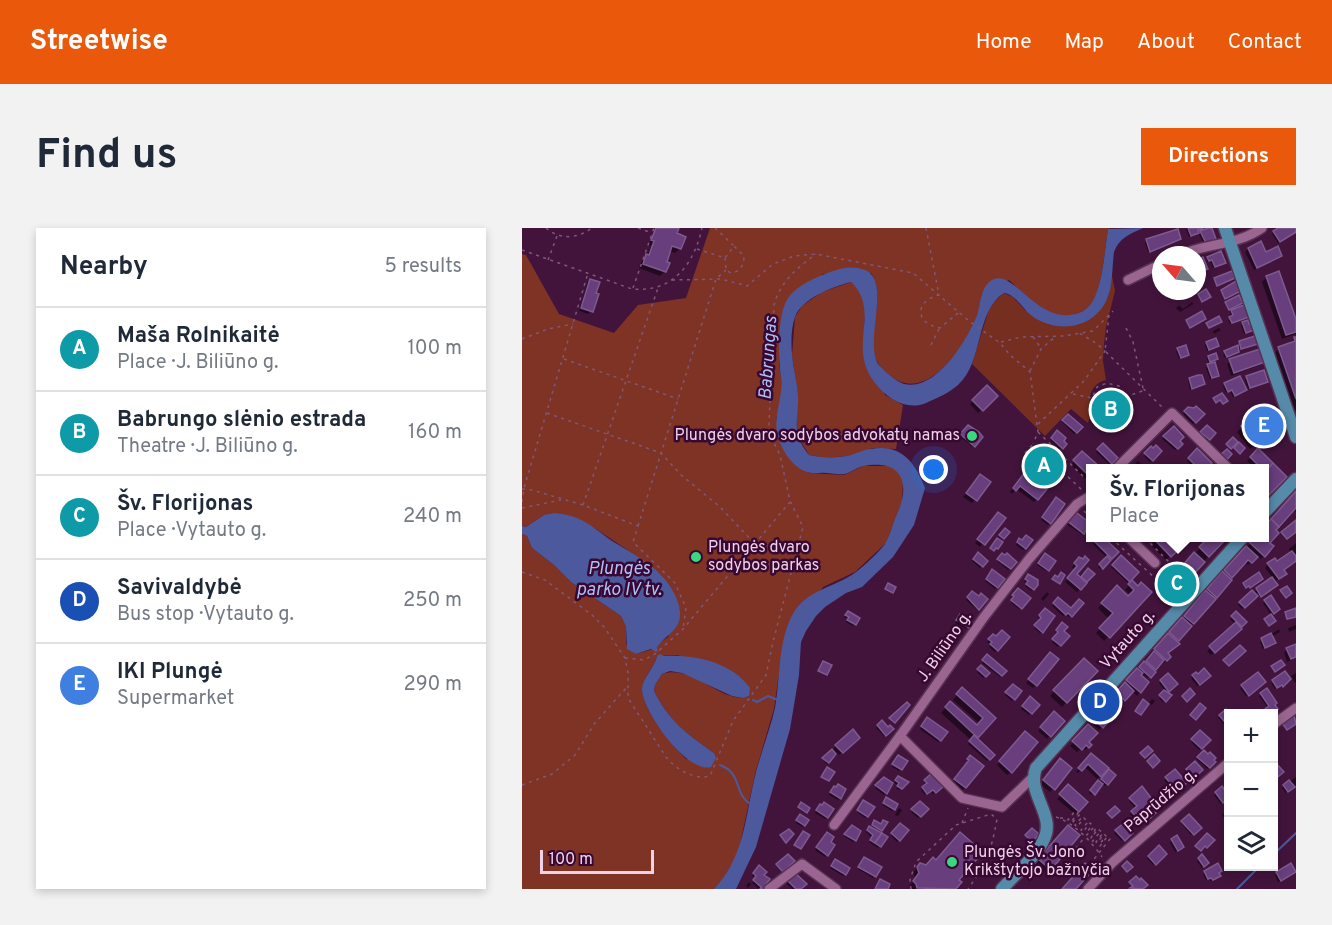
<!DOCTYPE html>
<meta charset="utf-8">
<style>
body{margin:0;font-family:Overpass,sans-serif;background:#f2f2f3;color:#1f2937}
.controls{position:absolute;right:18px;bottom:18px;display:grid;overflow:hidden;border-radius:0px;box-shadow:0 3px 9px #0003}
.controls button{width:54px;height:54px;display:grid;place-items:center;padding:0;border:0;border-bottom:2px solid #e0e1e3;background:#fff;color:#1f2937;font:30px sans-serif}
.compass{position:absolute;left:630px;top:18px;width:54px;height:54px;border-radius:50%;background:#fff;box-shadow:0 3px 9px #0003;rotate:298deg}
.scale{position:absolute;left:18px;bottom:15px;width:114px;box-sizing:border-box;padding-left:6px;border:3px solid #efd1e8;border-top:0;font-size:16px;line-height:21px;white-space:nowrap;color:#efd1e8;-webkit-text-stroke:4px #370831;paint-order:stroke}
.you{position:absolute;left:412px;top:242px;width:21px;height:21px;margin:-15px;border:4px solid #fff;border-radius:50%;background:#1a73e8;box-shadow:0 0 0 9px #1a73e833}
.badge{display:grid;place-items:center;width:39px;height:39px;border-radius:50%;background:#ea580c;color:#fff;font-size:20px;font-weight:700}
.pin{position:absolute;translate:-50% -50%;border:3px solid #fff;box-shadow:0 2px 6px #0006}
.popup{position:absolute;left:564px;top:236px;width:183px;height:78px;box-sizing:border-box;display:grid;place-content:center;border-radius:0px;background:#fff;filter:drop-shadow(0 2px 4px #0005);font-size:20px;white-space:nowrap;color:#747a83}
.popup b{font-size:22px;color:#1f2937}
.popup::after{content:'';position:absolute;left:50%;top:100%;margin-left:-12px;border:12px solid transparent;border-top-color:#fff}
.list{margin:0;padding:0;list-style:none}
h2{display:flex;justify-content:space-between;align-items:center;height:78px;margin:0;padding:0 24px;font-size:26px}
h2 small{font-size:20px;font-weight:400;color:#747a83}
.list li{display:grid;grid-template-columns:39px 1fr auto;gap:18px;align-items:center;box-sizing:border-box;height:84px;padding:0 24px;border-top:2px solid #e0e1e3}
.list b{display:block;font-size:22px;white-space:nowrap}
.list p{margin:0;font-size:20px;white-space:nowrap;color:#747a83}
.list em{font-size:20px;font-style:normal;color:#747a83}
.icon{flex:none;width:33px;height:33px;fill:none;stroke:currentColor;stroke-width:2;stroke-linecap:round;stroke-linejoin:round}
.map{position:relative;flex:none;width:774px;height:661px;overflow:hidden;border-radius:0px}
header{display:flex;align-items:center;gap:36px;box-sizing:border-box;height:84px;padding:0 30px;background:#ea580c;color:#fff}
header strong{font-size:28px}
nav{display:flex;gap:33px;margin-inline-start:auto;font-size:21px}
.intro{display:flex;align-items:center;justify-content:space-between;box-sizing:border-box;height:144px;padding:0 36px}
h1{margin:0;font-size:42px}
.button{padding:15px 27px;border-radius:0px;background:#ea580c;color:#fff;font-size:21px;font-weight:700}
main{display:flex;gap:36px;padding:0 36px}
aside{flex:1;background:#fff;border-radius:0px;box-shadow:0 3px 9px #0003}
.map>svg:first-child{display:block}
.green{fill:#752e1f}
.forest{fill:#7f3324;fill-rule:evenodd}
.water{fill:#4c599d}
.shadow{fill:#0007}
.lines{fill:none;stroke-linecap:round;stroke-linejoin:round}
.stream{stroke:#4c599d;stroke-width:2}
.building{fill:#683e7d;stroke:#7d5a8f;stroke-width:1.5}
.minor-casing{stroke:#573252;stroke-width:12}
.major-casing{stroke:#573252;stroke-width:15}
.path{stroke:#7f5779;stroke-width:1.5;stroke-dasharray:3 4.5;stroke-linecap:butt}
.minor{stroke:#9a6590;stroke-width:9}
.major{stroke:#558aa9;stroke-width:12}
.poi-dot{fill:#3bd77f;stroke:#370831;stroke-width:2}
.labels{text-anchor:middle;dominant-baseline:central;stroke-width:5;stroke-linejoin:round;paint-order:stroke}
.poi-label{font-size:16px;fill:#efd1e8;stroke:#370831;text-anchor:start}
.street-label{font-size:16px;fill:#efd1e8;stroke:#370831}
.water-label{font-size:18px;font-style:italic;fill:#b0bff8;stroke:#370831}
</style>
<header>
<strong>Streetwise</strong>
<nav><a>Home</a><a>Map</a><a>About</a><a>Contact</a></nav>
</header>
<div class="intro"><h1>Find us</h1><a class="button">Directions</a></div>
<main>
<aside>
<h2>Nearby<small>5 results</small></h2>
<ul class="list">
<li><span class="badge" style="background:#0f9aa8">A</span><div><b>Maša Rolnikaitė</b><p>Place · J. Biliūno g.</p></div><em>100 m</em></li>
<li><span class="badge" style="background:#0f9aa8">B</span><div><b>Babrungo slėnio estrada</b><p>Theatre · J. Biliūno g.</p></div><em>160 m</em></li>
<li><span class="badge" style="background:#0f9aa8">C</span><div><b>Šv. Florijonas</b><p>Place · Vytauto g.</p></div><em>240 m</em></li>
<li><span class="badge" style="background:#1a4fb4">D</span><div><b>Savivaldybė</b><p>Bus stop · Vytauto g.</p></div><em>250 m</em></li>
<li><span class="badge" style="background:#3f7fe0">E</span><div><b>IKI Plungė</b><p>Supermarket</p></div><em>290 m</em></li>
</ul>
</aside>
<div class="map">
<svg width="774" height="661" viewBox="0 0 774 661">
<rect width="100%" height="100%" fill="#42143c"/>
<path class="green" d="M589 43 593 63 584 99 582 116 581 133 584 152C568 156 565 171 570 185L566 195 549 181 523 208 450 136 467 81 472 74 482 65 491 69 503 82 586 69Z"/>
<g class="forest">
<path d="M188 0H589L586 1C583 22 581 45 575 65 567 87 542 93 522 82 509 75 498 62 487 52L460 65C459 72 458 80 455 87 440 125 398 186 358 138 338 114 367 72 349 45L301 46 259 99 257 136 260 156V171L254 191 287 245 322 247 341 238H369L377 244 381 255 380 274 364 315 333 344 301 359 260 424 252 481 233 546 216 626 201 651 192 661H0V306L5 308 10 320 32 337 49 354 99 388 104 399V416L114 426 135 420 137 415 146 409 158 382 148 358 139 347 113 327 74 301 22 287 4 299 0 298V26L4 27 37 86 92 105 116 77 164 70ZM156 427 227 468C202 478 170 435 140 446L133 457 132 463C147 493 165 506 192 525L164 531C149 515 118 481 121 458 122 447 133 439 135 428Z"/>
<polygon points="329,54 338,62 344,77 342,96 363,167 381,177 374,221 351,220 326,228 304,230 287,227 274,205 276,168 270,127 273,89 280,78 300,64"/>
</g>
<g class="water">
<path d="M621 0C608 6 597 10 592 24 590 38 591 58 585 71 572 101 535 106 510 88 501 81 493 66 482 65 453 83 462 134 436 157 427 165 415 170 404 175 385 183 365 171 353 155 324 118 360 84 329 54 312 58 279 71 273 89 269 100 269 115 270 126 271 140 275 153 276 167 277 195 268 203 287 227 300 230 312 230 325 228 333 226 340 222 348 221 379 215 393 234 403 260L392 297 371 329 340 359 324 365 303 379 294 388 284 403 279 414 277 447 268 501 234 619 214 661H192C224 627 223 586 234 544 240 522 248 501 253 480 258 452 256 421 267 394 280 361 309 362 334 344 343 337 356 325 363 316 367 309 370 299 373 291 378 279 384 266 380 253 376 236 356 235 342 238 335 239 330 244 323 246 317 247 310 245 304 245 299 244 295 246 290 245 273 243 260 224 256 208 250 189 262 169 259 149 256 130 255 86 266 70 276 56 295 49 311 43 322 39 332 38 343 42 370 53 342 112 356 136 357 137 364 144 365 145 370 149 376 154 382 156 414 164 445 112 455 87 459 76 458 59 470 52 492 39 515 99 557 85 565 82 571 75 574 66 581 48 583 21 586 1Z"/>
<path d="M33 285C40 286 48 287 55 290 67 295 79 305 90 313 110 325 135 338 148 358 153 366 159 378 158 388 157 404 141 408 135 420L136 423 134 424 129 421 114 426 105 421 104 399 99 388 49 354 32 337 10 320 5 308 0 306V298L4 299 22 287Z"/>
<path d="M138 426 142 428C171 426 210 434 228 460L227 468 221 470 210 468 160 445 148 443 140 446 133 457 132 463C147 493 165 506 192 525L194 530 189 539C165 546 120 483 120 461 120 450 133 439 135 428Z"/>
</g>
<g class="shadow">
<polygon points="134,0 156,0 153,6 158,20 153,25 147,23 143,43 138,48 117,40 120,32 125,27 129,18 126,17"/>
<polygon points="666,0 679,0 673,7 667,9 664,1"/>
<polygon points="758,0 772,0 774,3 756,15 750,6"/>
<polygon points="688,1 692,11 682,16 677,6"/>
<polygon points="656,12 626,24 623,15 625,13"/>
<polygon points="726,21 743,26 758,28 732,42 723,24"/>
<polygon points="686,31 702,35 691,40 688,33 685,34"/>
<polygon points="745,49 774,93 774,106 760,111 740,54"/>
<polygon points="68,52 72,66 69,83 66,86 57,83 65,56"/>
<polygon points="642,63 651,63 644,67"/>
<polygon points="662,63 664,66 658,69 656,66"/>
<polygon points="670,74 671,76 658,84 654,80 657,77 661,81"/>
<polygon points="710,84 723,90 708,96 706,92 709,90 708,86"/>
<polygon points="721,95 730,102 722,106 719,97"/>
<polygon points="697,100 699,102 692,106 691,103"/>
<polygon points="774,110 774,182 772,183 752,125"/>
<polygon points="718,114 732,117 715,122 713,126 703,130 701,126 717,118"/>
<polygon points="685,115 695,118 685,123 683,117"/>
<polygon points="656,121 666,126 657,131 654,123"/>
<polygon points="687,129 695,131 691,134 695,148 688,151 684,140 687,137 685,131"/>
<polygon points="708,133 741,134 738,137 709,148 705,136"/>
<polygon points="725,150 744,154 726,161 723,152"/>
<polygon points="667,151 682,156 668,162 666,153"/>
<polygon points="703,156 721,164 711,169 708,163 704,165 701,158"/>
<polygon points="465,159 474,168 456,185 448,176"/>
<polygon points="746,179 755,200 728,221 715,204"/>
<polygon points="667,180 681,186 671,196 661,186"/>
<polygon points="546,188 559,199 552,206 540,194"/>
<polygon points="447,199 459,209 451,219 438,209"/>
<polygon points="685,199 692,205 685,213 678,207"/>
<polygon points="652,200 659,216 653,222 640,211"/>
<polygon points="536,204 543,216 538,221 528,212"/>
<polygon points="581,217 594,230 587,236 574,224"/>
<polygon points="629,220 638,223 628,234 622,228"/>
<polygon points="736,222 763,249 744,267 742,265 742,253 745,250 742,247 742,240 733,240 725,233"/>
<polygon points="675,223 688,235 683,240 672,240 665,233"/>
<polygon points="560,225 576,240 568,240 568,255 549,237"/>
<polygon points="616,233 623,240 615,240 612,237"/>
<polygon points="500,250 515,271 512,274 494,261 490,266 488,264"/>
<polygon points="455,251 467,254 450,275 441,269"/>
<polygon points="774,265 774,284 770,282 752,302 746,315 750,319 739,331 735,327 726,337 722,334 644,426 647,429 641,435 639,433 626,450 619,445 617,447 625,454 618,464 615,468 610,463 601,474 593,467 733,310 742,310 742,300"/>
<polygon points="533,273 528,295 526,297 519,292"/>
<polygon points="549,286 561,305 559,306 543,295"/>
<polygon points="473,289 482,290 458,319 453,315"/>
<polygon points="577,310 580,310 595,324 578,341 576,339 585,330 571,316"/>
<polygon points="625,310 666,310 644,332 630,318 632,316"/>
<polygon points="687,310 704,310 668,348 659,341"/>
<polygon points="497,312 503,320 501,322 494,317"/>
<polygon points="774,315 774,327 772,328 774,331 760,342 759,349 752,354 752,359 737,369 735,366 720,381 716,377 730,364 731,365 751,350 743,340 746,336 755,335 769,325 767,321"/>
<polygon points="456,326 464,333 458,340 450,333"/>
<polygon points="480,327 493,334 486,342 475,333"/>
<polygon points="521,329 526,342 524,343 515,337"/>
<polygon points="599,329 615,344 606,355 589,339"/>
<polygon points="558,331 552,346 558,351 566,342 571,346 555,364 543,354 553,342 550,339"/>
<polygon points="469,345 475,359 473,361 463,353"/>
<polygon points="507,348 514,357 510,363 503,358 506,356 502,353"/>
<polygon points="610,354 616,360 628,364 582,413 574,405 587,391 576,380 595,360 606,370 609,367 603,362"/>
<polygon points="496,362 507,370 497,381 489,375 492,371 489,369"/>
<polygon points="525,364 527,366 521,373 519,371"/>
<polygon points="451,365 457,370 464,371 455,382 444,372"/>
<polygon points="748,370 756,381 749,387 741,375"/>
<polygon points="536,371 549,382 559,375 547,389 543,386 541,388 530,378"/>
<polygon points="523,382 520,404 518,405 512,400 518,392 516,390"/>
<polygon points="714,385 723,394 715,404 689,427 685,423 714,397 708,391"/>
<polygon points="324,386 336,391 331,398 324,394 326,391 322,389"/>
<polygon points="436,390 446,399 444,401 433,395"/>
<polygon points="540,396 540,404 546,408 536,419 530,414 536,407 533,405"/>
<polygon points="774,397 774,401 767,404 766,400"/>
<polygon points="757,401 758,404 749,409 750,417 741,421 738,414"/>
<polygon points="471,408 474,410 486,409 473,424 467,419 469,417 465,414"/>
<polygon points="774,417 774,430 765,434 762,424"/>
<polygon points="465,428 483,443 478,449 460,435"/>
<polygon points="525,429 514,457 511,460 504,455"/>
<polygon points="562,432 574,443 540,479 528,468"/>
<polygon points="459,439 465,445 461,450 455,444"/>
<polygon points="774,445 774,454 773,455 769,448"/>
<polygon points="674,446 687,448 675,458 669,450"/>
<polygon points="735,446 742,454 724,468 718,460"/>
<polygon points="646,447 654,456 644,465 648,467 641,474 637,470 643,463 637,455"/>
<polygon points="767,451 759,459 758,458 753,461 749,455"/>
<polygon points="491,458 498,464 490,473 483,467"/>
<polygon points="440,461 472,490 453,511 470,527 465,533 446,516 449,512 419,485 428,475 455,499 458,496 431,472"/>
<polygon points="744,462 754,481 749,485 739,485 746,480 737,468"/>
<polygon points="508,470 516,477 507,487 499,481"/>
<polygon points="630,471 633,473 630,477 627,475"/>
<polygon points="585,475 594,483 577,502 569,494"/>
<polygon points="704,483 706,487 706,496 704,498 696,490"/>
<polygon points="532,485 541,493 525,511 516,503"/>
<polygon points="404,493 424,505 416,514 398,501"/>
<polygon points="360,494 366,501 370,501 362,508 354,500"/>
<polygon points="566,498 565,514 568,517 563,522 560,520 555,524 548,518"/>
<polygon points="678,504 687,512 677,522 669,514"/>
<polygon points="503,505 489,544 485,547 475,537"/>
<polygon points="336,510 317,527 314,524 305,536 301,532 314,518"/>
<polygon points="682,524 692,534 685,541 675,531"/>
<polygon points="569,527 585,540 575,551 562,538 556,545 554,544"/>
<polygon points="449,529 443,559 440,563 430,555"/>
<polygon points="374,531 379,541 377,543 370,539"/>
<polygon points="535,535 548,540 528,564 518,556"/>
<polygon points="672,535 679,542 670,551 663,544"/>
<polygon points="587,543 592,548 583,558 580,555 570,567 567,565"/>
<polygon points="653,543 663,555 652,564 642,552"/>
<polygon points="410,547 419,559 411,566 408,562 403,567 399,562 404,558 402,555"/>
<polygon points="774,549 774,557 764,565 760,560"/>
<polygon points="362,551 369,555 362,567 353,560"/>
<polygon points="374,551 384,555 377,562 374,560 376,557 372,555"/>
<polygon points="547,558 564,574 553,586 535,571"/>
<polygon points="699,560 706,569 699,576 692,567"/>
<polygon points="620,561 632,585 620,595 618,592 615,595 608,586 614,581 607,573"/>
<polygon points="310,562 318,570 316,572 307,567"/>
<polygon points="363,573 374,576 370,583 360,577"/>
<polygon points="398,575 405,581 396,590 389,584"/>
<polygon points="340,576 345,588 343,590 335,584"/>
<polygon points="296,580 305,589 303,591 293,585"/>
<polygon points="377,580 380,582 376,588 373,587"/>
<polygon points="706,582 706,595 700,587"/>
<polygon points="667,588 678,600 669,607 659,595"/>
<polygon points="277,590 282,597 280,599 274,595"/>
<polygon points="351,596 359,602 357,605 358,618 356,620 347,614 350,610 344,604"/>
<polygon points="379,597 385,603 375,614 369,608"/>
<polygon points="602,597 609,605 600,613 592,605"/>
<polygon points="330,599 333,612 331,614 322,608"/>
<polygon points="546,599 556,608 524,644 514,635"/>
<polygon points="303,607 307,614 303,629 293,622"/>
<polygon points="655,609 659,620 653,624 648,614"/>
<polygon points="637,619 643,626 631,637 625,630"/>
<polygon points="680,629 685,635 680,640 675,633"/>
<polygon points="341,632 358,640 351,650 336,641"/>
<polygon points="413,634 438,655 432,661 389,661 387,658 394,651 391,645 393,642 398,637 404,639"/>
<polygon points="311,635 323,646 321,648 308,640"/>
<polygon points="769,637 770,646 756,654 753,647"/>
<polygon points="238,639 240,647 241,661 237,661 230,655 226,660 224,658 227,654 229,656 234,651 230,648"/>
<polygon points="683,644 695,645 695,650 688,653 687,650 684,652 681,646"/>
<polygon points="272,646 277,661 270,661 264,655"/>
</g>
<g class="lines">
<g class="stream">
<polyline points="231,472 235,474 246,468 256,472"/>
<path d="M198 537C220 545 212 565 227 575"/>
<polyline points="752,626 774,605"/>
<polyline points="715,661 738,638"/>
</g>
</g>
<g class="building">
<polygon points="134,0 157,0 155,5 164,9 159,21 150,18 145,34 148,35 144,44 121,36 124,26 127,27 132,13 129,12"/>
<polygon points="666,0 680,0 681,1 676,2 677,5 669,8"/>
<polygon points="686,0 690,0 694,11 684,15 678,3"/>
<polygon points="756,0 774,0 774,4 758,14 751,3"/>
<polygon points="656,1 659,11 628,24 624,11"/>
<polygon points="739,13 744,24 756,18 760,28 735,40 726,20"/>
<polygon points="699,23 704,35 693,39 690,32 687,33 685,29"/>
<polygon points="681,29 686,41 677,44 675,32"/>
<polygon points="710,43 713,50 695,58 692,50"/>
<polygon points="757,43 774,91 774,104 764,107 744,48"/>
<polygon points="68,51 78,54 74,65 77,66 71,84 59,80"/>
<polygon points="714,53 719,63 703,71 699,62"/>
<polygon points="684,61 689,69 680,74 676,66"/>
<polygon points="717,67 721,75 707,82 703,74"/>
<polygon points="722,77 727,89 710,95 707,89 711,87 709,82"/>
<polygon points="680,83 684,91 668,100 664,92"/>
<polygon points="697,88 700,94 687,100 684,95"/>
<polygon points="726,92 727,96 729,95 732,102 724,105 720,94"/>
<polygon points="733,108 736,116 719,121 717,113"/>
<polygon points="772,109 774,109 774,171 756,119 773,113"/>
<polygon points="694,110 697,118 687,122 684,114"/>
<polygon points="664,117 667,127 659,130 655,120"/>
<polygon points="716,117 717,124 705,129 702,123"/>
<polygon points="738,121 743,134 712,145 707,131"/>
<polygon points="694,125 696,131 688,134 686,128"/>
<polygon points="693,134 697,148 690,150 685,136"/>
<polygon points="742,142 746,154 728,160 724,148"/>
<polygon points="676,147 680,147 683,156 670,161 667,150"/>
<polygon points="718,148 725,162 713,168 710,162 706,164 702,155"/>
<polygon points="465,157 476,168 461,183 450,172"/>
<polygon points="700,165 706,173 701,176 698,172 694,175 691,170"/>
<polygon points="747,177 761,196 733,218 719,198"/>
<polygon points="674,178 683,186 674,195 662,183 666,179 672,180"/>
<polygon points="546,186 561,199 555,205 540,192"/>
<polygon points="446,197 457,204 461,209 453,219 438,206"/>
<polygon points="685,197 694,205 688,212 678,204"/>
<polygon points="652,198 662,209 658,213 661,216 656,221 641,208"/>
<polygon points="535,202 544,210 542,213 545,216 541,221 529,210"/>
<polygon points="711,209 716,214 709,221 704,216"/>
<polygon points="717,214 723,220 718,226 712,220"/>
<polygon points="581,215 596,230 590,236 575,221"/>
<polygon points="634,217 640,223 631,233 622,225 629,218 631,220"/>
<polygon points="675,220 690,235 685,240 676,240 666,230"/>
<polygon points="736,220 751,235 743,244 742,240 739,240 728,229"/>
<polygon points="705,221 710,226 704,233 698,227"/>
<polygon points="560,223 579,240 568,240 568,249 551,232"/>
<polygon points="751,235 765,249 747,267 742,262 742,251 746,247 743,244"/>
<polygon points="503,244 525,261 516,272 498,258 494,263 491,260"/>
<polygon points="458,246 469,254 455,273 444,265"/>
<polygon points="774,263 774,280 757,299 749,291"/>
<polygon points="534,269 543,276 529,296 520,289"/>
<polygon points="551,282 568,295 562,306 544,292"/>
<polygon points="476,284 484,290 463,317 455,311"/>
<polygon points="749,291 757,299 754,302 757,305 748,315 752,318 743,329 727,314 732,310 742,310 742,298"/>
<polygon points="774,292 774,304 765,311 759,304"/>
<polygon points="483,300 488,304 482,311 477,307"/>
<polygon points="504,307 511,312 504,321 495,314 497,310 500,312"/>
<polygon points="475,310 481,314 476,321 474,320 472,323 468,320"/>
<polygon points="575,310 582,310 597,324 590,331 572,313"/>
<polygon points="634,310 669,310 649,329 633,312"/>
<polygon points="686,310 702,310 704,311 687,329 677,319"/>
<polygon points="724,318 736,329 730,335 726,332 710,350 702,342"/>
<polygon points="770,323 774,328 774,333 762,342 765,346 757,351 745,335 753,330 755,333"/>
<polygon points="456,324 466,333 461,339 451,331"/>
<polygon points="672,324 683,334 670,348 660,338"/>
<polygon points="480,325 483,327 485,325 495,334 489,341 475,331"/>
<polygon points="523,325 534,333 527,343 516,335"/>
<polygon points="599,327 617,344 608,354 590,337"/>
<polygon points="563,328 567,332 555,346 565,355 559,362 545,350 555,338 552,335 557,329 561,331"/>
<polygon points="585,328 589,332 581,341 577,336"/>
<polygon points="566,340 573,346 565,354 559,349"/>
<polygon points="470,341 483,351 476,360 464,351"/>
<polygon points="700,343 710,352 695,370 685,361"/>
<polygon points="539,344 543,347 538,356 530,351 533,347 536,349"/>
<polygon points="737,344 741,351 728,360 727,358 724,360 721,355"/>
<polygon points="506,346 516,352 516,357 512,362 504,356 506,353 503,351"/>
<polygon points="750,349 756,357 739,369 734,360"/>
<polygon points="610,352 616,358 619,354 630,364 588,410 577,400 591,385 579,375 595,357 606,368 612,362 606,356"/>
<polygon points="366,355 374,359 371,365 363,361"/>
<polygon points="765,358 770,365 764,370 758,362"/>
<polygon points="496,360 509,370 500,381 489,372 492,368 490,367"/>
<polygon points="683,362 694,371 672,396 662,388"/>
<polygon points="730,362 736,368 723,380 717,374"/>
<polygon points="450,363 457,368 459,365 466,371 457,382 445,369"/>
<polygon points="749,367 758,381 752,386 742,372"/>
<polygon points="536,369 549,380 557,371 562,375 550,389 546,385 544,387 531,375"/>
<polygon points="523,380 533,388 521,405 512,397 519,390 517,387"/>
<polygon points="774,380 774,389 765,391 763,384"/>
<polygon points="326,383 338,390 334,397 325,392 327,389 323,387"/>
<polygon points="714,383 725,394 720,399 709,388"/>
<polygon points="438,386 450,394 447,400 434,392"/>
<polygon points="749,386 754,393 747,398 742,391"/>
<polygon points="660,389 670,398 657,413 647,404"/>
<polygon points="540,394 546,399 542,403 548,408 539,418 530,411 536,404 534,402"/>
<polygon points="714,394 720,401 693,425 687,418"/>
<polygon points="480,402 488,409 476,423 468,416 470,414 466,411 471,406 474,408"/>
<polygon points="646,405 658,416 646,425 649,429 645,433 632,421"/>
<polygon points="749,405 754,415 743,420 739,410"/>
<polygon points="774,416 774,429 769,431 764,420"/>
<polygon points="718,417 724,423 707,438 701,432"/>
<polygon points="632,423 642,432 634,442 624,433"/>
<polygon points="528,424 537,431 515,458 506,451"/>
<polygon points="465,426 485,443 480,448 460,432"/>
<polygon points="562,430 576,443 545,475 531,462"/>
<polygon points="759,432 763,437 753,444 749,438"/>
<polygon points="301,433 310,437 305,447 296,443"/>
<polygon points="622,433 634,444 629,450 617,439"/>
<polygon points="459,437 468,445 464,449 455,441"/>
<polygon points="615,440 621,445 619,447 627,454 619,465 604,452"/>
<polygon points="682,440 689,448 678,457 670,447 674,444 676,446"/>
<polygon points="763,443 769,451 761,459 760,457 755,460 750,452"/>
<polygon points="736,444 744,454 727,468 719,457"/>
<polygon points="646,445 656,456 647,464 638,452"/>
<polygon points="603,454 612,463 603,473 594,464"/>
<polygon points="491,456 500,463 493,472 483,464"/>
<polygon points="440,459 474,490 456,510 423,479 428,473 455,497 461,490 434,466"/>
<polygon points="668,460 673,466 665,474 660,468"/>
<polygon points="745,460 755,475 753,477 756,481 751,485 742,485 740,483 747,478 738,465"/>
<polygon points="642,462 650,467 644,474 637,467"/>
<polygon points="508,468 518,477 510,486 500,478"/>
<polygon points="621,471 627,476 619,487 613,483"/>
<polygon points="585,473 596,483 581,500 571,490"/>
<polygon points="385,474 388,477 373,495 367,490"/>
<polygon points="678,475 684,480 674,492 668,487"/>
<polygon points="704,481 707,485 706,498 697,487"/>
<polygon points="532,483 543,493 529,509 518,499"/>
<polygon points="772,487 774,496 765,502 760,495"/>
<polygon points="405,489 426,504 419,513 399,498"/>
<polygon points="360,492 366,499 368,497 372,501 364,508 355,497"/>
<polygon points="566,496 576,505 567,514 570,517 567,520 564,517 560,522 550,513"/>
<polygon points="331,501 338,510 321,525 313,517"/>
<polygon points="678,502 689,512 680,521 669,511"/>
<polygon points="503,503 516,514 490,545 477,533"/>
<polygon points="452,507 473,527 468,532 447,513"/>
<polygon points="626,518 631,523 623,530 618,525"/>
<polygon points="310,521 314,526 307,535 300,530"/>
<polygon points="682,522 686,526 688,524 694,530 692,532 694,534 688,540 675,529"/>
<polygon points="569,525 587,540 579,549 566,536 560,543 556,540"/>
<polygon points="632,526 638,533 631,540 625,533"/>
<polygon points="376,527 386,533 380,542 370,536"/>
<polygon points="448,527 462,538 444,560 432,551 447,532 445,531"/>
<polygon points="538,530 550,540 533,562 521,552"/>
<polygon points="673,533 681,542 672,550 664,541"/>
<polygon points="754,535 762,544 752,552 752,538"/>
<polygon points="305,539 313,544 307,553 299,549"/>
<polygon points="587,541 594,547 586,557 579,551"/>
<polygon points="653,541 665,555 655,563 643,549"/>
<polygon points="410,545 421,559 414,565 411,562 405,566 400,559 405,555 402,552"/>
<polygon points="376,548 387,554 380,561 375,558 377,555 373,552"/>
<polygon points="362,549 371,555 365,566 353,557"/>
<polygon points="576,552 581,556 573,567 568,562"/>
<polygon points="767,552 773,559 766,564 761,557"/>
<polygon points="316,556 324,561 319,571 308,564 312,558 314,559"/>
<polygon points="546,556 566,574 557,584 537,566"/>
<polygon points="620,558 636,579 632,583 634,585 623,595 620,592 618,594 609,583 615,578 607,570"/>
<polygon points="700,558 706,567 706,571 701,575 693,564"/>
<polygon points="364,569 376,576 373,582 361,575"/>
<polygon points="341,572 353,579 346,589 335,582"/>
<polygon points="398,573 407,581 399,589 389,581"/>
<polygon points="279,574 288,580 285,585 276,579"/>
<polygon points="302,574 312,581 306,590 294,582 298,576 300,577"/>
<polygon points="593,578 598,583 590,590 585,585"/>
<polygon points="278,586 287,592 283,598 274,592"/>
<polygon points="667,586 680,600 672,607 659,593"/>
<polygon points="352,592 359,596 361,592 366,594 360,603 350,597"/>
<polygon points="378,595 387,602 378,613 369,605"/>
<polygon points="602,595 611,605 603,613 593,602"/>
<polygon points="330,597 339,603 334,613 322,606"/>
<polygon points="546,597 558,607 529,642 516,631"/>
<polygon points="347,598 360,605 353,615 348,612 351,607 345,602"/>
<polygon points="510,600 517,606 510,614 503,607"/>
<polygon points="267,601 272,606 264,615 258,607"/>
<polygon points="281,603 288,607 279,621 272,617"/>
<polygon points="305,604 312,609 309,614 313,617 306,628 294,619"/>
<polygon points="438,604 461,624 437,652 440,654 434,661 395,660 394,656 391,653 397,645 395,639 398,635 404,637 411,629 414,632"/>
<polygon points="360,605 366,609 359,619 353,615"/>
<polygon points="685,605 693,612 685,620 683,618 679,623 673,618"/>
<polygon points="655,607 662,619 656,623 649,611"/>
<polygon points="637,617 645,626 634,637 626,628"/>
<polygon points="266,626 273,633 261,644 254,636"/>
<polygon points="680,626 687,635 682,639 676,630"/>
<polygon points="342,629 360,639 354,649 336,639"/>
<polygon points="313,631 328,640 324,647 309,638"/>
<polygon points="605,633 611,639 605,644 600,638"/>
<polygon points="563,635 571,642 554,661 540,661"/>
<polygon points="696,635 700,643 697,645 699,648 691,652 689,650 686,651 682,643"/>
<polygon points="769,635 774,644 759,653 754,644"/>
<polygon points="237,637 245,644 242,647 248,651 244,656 246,658 243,661 238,661 239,659 231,652 234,648 231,645"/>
<polygon points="272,644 285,656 279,661 274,661 265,652"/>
<polygon points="614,648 618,652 619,650 626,657 621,661 608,660 611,658 607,654"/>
<polygon points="358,651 368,656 366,661 353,661"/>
</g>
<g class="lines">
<defs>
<g id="minor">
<path d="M658 27C685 15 714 18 740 0"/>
<polyline points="606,52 639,36"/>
<polyline points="595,240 650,185 706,240"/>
<polyline points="607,310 633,335"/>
<polyline points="752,496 774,480"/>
<polyline points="378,508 440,570 480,579 511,549"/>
<polyline points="312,597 378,508 462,389 507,331 555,276 568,268"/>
<polyline points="247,661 280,636 314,661"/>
<polyline points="566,661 591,634 706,535"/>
</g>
<g id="major">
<polyline points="703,0 774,209"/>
<polyline points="742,285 774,251"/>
<path d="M480 661C492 647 515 628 522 611 534 587 504 565 514 540L720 310"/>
</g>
</defs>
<use href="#minor" class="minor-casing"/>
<use href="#major" class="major-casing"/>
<g class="path">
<path d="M24 0C38 12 55 11 70 0"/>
<polyline points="116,0 130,5"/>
<polyline points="193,0 212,18"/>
<path d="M404 0 417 67C393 73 392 95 418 100L436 85"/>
<path d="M175 21 203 30 212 18 222 28C222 37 218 44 209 45L204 42 203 30"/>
<path d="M0 22 110 61C151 65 172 36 180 0"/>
<polyline points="26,32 35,8"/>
<polyline points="150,52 199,51 225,58 251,36 272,28 294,26 391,45 447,93 478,115 488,127 508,144 516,204 511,216"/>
<polyline points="111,60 132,0"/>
<polyline points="587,87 583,123 642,181"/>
<polyline points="604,100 611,114 621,160"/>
<polyline points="511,109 519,120"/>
<polyline points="0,111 26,101 51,96"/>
<polyline points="479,114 499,109 542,108 571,103 591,83"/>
<polyline points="409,117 417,101"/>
<polyline points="42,131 156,171"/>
<polyline points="508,143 519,121 533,109"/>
<polyline points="551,166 570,170 575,159 585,155 597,158 603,169 623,162"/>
<polyline points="25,185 139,225 159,247 197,278 233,316"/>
<polyline points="516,196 562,153 583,123 574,115 557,105"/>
<polyline points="516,204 568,255"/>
<polyline points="503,225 511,216 560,262"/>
<polyline points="0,261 10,262 61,277 116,298 111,314 153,355 164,380 161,401"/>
<polyline points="0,274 2,260 66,45"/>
<polyline points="61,277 136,60"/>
<polyline points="0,280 39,272"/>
<polyline points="562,283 568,289"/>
<polyline points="116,298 194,51 204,42"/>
<polyline points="589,310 655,370"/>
<polyline points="623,310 647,334 652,336 668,351"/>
<polyline points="648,336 649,340 658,349 659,347 655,343 656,342 669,354"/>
<path d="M0 344 23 352 70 387 82 399 103 430 106 445V470L144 529C155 542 172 552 188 548L211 493 244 447 251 414 281 299 268 273 258 227 248 207 247 196 252 77C258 54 275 40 294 26"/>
<polyline points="103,430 122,432 133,426 161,401 268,274"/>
<polyline points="0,557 30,546 53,527 73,495 105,459"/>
<path d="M534 589C552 595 569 613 580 629"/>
<polyline points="538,590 543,590 546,592 553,583 556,585 549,594 550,595 557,587 560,589 553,597 555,599 562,590 566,594 559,602 561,604 568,595 570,597 564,606 565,607 572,599 574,600 569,610 576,601 581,605 574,614 575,615 582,606 584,608 577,617 578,618 585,609 588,611 569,635"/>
<polyline points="440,595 446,580"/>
<polyline points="570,614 578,604"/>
<polyline points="549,626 562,610"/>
<path d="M389 661 388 652 394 634 434 597 469 586 475 591C469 624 465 634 446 661"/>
</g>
<use href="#minor" class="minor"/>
<use href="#major" class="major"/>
</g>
<g class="poi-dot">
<circle cx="450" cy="208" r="6"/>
<circle cx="174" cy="329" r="6"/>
<circle cx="430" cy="634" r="6"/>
</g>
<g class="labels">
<g class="poi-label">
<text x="438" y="208" text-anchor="end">Plungės dvaro sodybos advokatų namas</text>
<text x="186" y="320">Plungės dvaro<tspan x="186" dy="18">sodybos parkas</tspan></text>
<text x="442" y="625">Plungės Šv. Jono<tspan x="442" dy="18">Krikštytojo bažnyčia</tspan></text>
</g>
<g class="street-label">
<text transform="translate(606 412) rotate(-48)">Vytauto g.</text>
<text transform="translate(423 419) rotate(-55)">J. Biliūno g.</text>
<text transform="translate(639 573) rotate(-40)">Paprūdžio g.</text>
</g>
<g class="water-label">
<text transform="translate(247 130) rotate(-86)">Babrungas</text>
<text x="97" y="341">Plungės<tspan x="97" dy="21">parko IV tv.</tspan></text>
</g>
</g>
</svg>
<div class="controls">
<button>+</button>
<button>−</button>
<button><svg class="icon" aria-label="layers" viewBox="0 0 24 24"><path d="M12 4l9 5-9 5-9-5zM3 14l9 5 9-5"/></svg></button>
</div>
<svg class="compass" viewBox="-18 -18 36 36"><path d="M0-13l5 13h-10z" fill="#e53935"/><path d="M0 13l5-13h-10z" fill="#747a83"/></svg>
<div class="scale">100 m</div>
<div class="you"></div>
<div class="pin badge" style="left:522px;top:238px;background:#0f9aa8">A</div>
<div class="pin badge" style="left:589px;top:182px;background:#0f9aa8">B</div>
<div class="pin badge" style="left:655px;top:356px;background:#0f9aa8">C</div>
<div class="popup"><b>Šv. Florijonas</b>Place</div>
<div class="pin badge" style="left:578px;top:474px;background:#1a4fb4">D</div>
<div class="pin badge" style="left:742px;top:198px;background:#3f7fe0">E</div>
</div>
</main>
